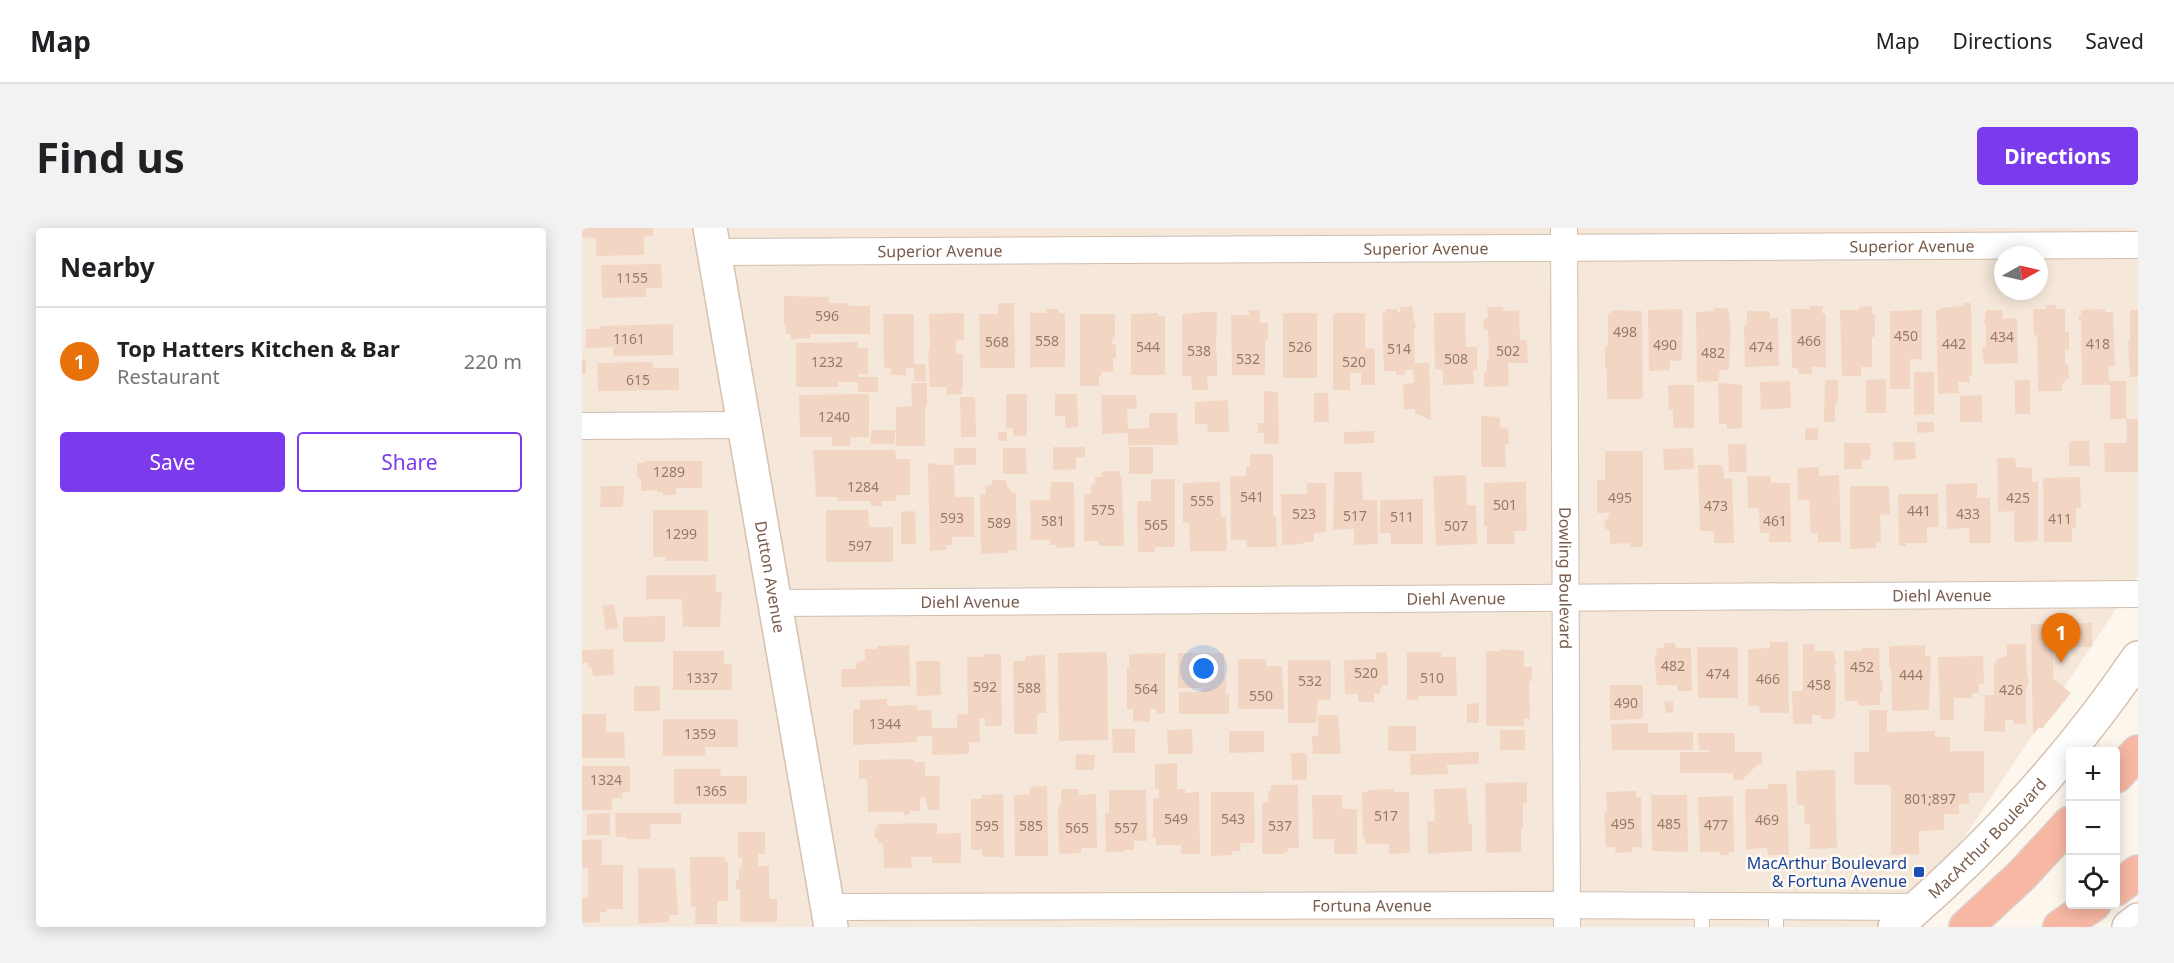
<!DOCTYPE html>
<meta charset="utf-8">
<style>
body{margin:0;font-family:"Noto Sans",sans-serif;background:#f2f2f2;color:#202124}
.controls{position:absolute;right:18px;bottom:18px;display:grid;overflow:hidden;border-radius:6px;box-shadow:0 3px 15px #0003}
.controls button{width:54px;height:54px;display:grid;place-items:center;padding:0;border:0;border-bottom:2px solid #e0e0e0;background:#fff;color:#202124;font:30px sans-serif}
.compass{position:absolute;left:1412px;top:18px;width:54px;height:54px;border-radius:50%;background:#fff;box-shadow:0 3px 15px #0003;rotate:82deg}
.you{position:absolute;left:622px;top:441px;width:21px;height:21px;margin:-15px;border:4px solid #fff;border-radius:50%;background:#1a73e8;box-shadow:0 0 0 9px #1a73e833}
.badge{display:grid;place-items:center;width:39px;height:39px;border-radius:50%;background:#7c3aed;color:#fff;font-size:20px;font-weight:700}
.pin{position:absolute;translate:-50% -50px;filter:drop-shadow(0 2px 3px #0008)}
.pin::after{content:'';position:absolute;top:32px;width:21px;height:18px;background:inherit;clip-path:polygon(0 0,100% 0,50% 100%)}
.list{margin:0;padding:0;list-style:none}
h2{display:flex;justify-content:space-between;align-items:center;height:78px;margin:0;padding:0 24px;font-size:26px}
h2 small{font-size:20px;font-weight:400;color:#757577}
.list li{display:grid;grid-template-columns:39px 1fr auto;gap:18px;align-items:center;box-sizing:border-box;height:108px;padding:0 24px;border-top:2px solid #e0e0e0}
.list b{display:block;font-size:22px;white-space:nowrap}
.list p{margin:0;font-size:20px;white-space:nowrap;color:#757577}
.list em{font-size:20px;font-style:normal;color:#757577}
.actions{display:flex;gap:12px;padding:18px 24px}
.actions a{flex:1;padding:14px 0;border:2px solid #7c3aed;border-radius:6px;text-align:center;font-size:21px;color:#7c3aed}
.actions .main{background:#7c3aed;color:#fff}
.icon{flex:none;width:33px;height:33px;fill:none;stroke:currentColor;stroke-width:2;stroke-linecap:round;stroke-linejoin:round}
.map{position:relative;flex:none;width:1556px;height:699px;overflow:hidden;border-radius:6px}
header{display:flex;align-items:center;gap:36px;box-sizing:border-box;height:84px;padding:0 30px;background:#fff;border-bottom:2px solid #e0e0e0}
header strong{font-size:28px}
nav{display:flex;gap:33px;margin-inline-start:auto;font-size:21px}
.intro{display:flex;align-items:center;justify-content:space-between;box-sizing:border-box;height:144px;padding:0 36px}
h1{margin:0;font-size:42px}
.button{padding:15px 27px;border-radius:6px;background:#7c3aed;color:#fff;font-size:21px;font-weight:700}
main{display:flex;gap:36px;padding:0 36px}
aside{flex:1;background:#fff;border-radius:6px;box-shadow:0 3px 15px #0003}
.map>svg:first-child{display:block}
.residential{fill:#f5e8da;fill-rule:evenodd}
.building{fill:#f3d5c3}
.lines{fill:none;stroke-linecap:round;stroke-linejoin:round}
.lane-casing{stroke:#d1beb0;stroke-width:16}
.street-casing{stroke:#d1beb0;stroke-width:28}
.secondary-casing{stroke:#d6c0b0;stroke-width:36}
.highway-casing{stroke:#dad1cd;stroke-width:36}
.lane{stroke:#fff;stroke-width:14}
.street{stroke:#fff;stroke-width:26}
.secondary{stroke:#fff;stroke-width:33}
.highway{stroke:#f7b7a3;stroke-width:33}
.transit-dot{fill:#1a4fb4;stroke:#fffaf3;stroke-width:2}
.labels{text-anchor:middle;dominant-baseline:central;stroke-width:5;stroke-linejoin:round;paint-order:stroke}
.number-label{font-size:14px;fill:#987a6a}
.street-label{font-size:16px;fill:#7a5c4d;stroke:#fffaf3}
.transit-label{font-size:16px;fill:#164399;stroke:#fffaf3;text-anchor:end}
</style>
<header>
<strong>Map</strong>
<nav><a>Map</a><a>Directions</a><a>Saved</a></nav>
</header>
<div class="intro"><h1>Find us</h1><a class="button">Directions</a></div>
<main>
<aside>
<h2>Nearby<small></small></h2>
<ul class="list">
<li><span class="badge" style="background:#e8710a">1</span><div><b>Top Hatters Kitchen &amp; Bar</b><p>Restaurant</p></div><em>220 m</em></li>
</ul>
<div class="actions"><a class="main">Save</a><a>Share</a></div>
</aside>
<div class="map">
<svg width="1556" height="699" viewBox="0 0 1556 699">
<rect width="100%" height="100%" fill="#fdf6ec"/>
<path class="residential" d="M0 0H1556V348L1336 679 1296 699H0ZM1421 27H1457V63H1421Z"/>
<g class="building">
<polygon points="0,0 71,0 71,8 62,9 62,27 14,28 14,10 0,9"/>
<polygon points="79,36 80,60 64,60 64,69 20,70 19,37"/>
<polygon points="202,68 247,69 247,75 267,75 267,78 288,78 288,106 228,106 228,110 209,111 209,106 204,106 204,97 202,97"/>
<polygon points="416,75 432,75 433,140 398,140 397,86 416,86"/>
<polygon points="1381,75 1389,75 1390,148 1387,148 1388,154 1376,154 1377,165 1356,166 1354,82 1358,82 1358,80 1381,78"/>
<polygon points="1464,77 1474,77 1474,81 1483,81 1483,104 1487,104 1487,122 1483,122 1483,136 1486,136 1487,151 1483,151 1483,155 1480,155 1480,163 1456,163 1455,107 1452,107 1451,81 1464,81"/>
<polygon points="830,78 832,93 834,97 832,104 833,135 847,135 849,192 833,185 833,181 822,181 821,156 832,155 831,142 823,142 823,147 814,147 814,143 802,143 800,85 804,85 804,81 815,81 815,84 818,84 818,79"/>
<polygon points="1227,78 1241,78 1240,85 1244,86 1244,139 1230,139 1230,146 1216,146 1216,141 1210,139 1209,81 1228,81"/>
<polygon points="1290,78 1290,85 1293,86 1293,109 1290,109 1290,139 1279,139 1279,148 1260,148 1258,82 1277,82 1277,79"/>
<polygon points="905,79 921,79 921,83 937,82 938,112 945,112 946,135 926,135 927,158 902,159 902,144 905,144 905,132 907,132 906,102 902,100 901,96 902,92 906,90"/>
<polygon points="1132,80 1146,80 1149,100 1147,142 1138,142 1136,153 1115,154 1114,84 1133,83"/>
<polygon points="464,81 477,81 477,85 483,85 483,139 448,139 448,85 464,85"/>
<polygon points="1101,81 1100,133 1088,133 1088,142 1067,143 1066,82"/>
<polygon points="1523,81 1523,84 1531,84 1533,138 1526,138 1527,153 1544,153 1544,191 1528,191 1528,157 1500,157 1499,92 1497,93 1497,87 1499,87 1499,82"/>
<polygon points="667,82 678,82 678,95 686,95 686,113 683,113 683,147 650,147 649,87 667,87"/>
<polygon points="1032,82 1060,83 1061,171 1025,171 1025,141 1023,141 1023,117 1026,117 1026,86"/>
<polygon points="1340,82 1340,131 1328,131 1328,161 1308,161 1308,83"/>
<polygon points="1404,82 1420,82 1421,91 1435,90 1436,135 1402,136 1400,119 1404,119 1404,96 1402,96"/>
<polygon points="1548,82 1556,82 1556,149 1548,149 1546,113 1548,113"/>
<polygon points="1165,83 1188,83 1188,90 1196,90 1197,138 1163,139 1162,97 1165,97"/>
<polygon points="622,84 635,84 634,126 635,126 635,148 625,148 626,162 610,162 609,148 600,148 600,86"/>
<polygon points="382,85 382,112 374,113 374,126 381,126 381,159 379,159 380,166 365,167 365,159 348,159 346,122 348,123 347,86"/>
<polygon points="576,85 576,88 583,88 583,147 549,147 549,86"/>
<rect x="701" y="85" width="34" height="65"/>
<polygon points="751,85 783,85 783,120 793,121 793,157 779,157 779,145 768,145 768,162 751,162"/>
<polygon points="852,85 883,85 884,119 895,119 895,142 891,142 892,156 861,157 861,141 853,141"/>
<polygon points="301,86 332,86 332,136 343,136 344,153 332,153 332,140 324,140 324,147 309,147 309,140 302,140"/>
<polygon points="498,86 533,86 533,109 531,109 530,116 534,116 534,130 531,130 531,144 519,144 519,148 517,148 517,158 498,158"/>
<polygon points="91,96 91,127 31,128 31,119 4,120 4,101 18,101 18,98"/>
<polygon points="276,114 275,120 286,120 286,146 276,146 276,149 296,149 296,164 276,164 276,154 256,154 256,159 214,159 214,115"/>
<rect x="0" y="131" width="4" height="15"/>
<polygon points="71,134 71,140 97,140 97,162 16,163 15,135"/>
<polygon points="1332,144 1352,144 1352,186 1332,187"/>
<polygon points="1304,151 1304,185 1284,185 1284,152"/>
<polygon points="1243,152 1256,152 1256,175 1253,175 1253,194 1242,194"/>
<rect x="1433" y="152" width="15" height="34"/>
<polygon points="1208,153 1209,180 1179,182 1178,154"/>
<polygon points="329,155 345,155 345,178 343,179 343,218 314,218 314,179 330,178"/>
<polygon points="1136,155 1160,157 1160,200 1145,201 1145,196 1137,196"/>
<polygon points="1086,157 1112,157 1112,200 1091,200 1091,182 1087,182"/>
<polygon points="682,163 696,164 697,216 682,216 682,205 676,205 676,195 682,195"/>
<polygon points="732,165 746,165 747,194 732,194"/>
<polygon points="287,166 287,209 269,209 268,218 250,218 250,209 218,209 217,167"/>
<polygon points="424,166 445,166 445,208 431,208 431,200 424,200"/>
<polygon points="473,166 495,166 496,199 483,200 483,188 473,188"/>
<polygon points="519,167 554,167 555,181 545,181 546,201 567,200 567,185 595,185 596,217 546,217 546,205 520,206"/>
<polygon points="1400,167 1400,194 1378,194 1378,168"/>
<polygon points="378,169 393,169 394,209 379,209"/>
<polygon points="646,172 647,204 626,204 625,196 613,196 613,174"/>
<polygon points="899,188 918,189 918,199 926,200 927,216 923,216 924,239 899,239"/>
<polygon points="1544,191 1556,191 1556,244 1523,244 1522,215 1545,215"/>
<polygon points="1335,194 1352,194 1352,204 1335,205"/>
<rect x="1223" y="200" width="13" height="12"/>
<rect x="289" y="202" width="24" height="14"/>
<polygon points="792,203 792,215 762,216 762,204"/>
<rect x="416" y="204" width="9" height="9"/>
<polygon points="1487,213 1507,213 1508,238 1487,238"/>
<polygon points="1311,214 1333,214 1334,231 1312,232"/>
<polygon points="1262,215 1288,215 1289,227 1287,232 1280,232 1280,241 1262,241"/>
<polygon points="1146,216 1164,216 1165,244 1147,244"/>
<polygon points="471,219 503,219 503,229 494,229 494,241 471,242"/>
<rect x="547" y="219" width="24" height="27"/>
<rect x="372" y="220" width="22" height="17"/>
<polygon points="421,220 444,220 445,246 421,246"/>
<polygon points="1111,220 1112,241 1082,242 1081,221"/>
<polygon points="231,222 313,222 314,231 328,231 328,267 314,267 314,273 300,273 300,278 289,278 289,273 256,273 256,269 234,269"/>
<polygon points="1023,223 1061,223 1061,319 1048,319 1048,315 1028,316 1028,303 1024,301 1022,297 1028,285 1015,285 1015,252 1023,252"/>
<polygon points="668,226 691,226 691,288 694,288 695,319 665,319 665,312 649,312 648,248 664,248 664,238 668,238"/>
<polygon points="1415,230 1433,230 1434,239 1450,240 1450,254 1456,254 1456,313 1432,314 1432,283 1416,284"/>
<polygon points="63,233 120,233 120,260 94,260 94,267 81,267 81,264 75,264 75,262 59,263 59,251 55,251 55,235 63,235"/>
<polygon points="355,235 355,237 372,237 373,269 392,269 392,309 370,309 370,317 364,317 364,322 348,323 346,236"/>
<polygon points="1116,237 1141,237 1142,251 1150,251 1152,315 1132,315 1132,303 1118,303"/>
<polygon points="1237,239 1237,248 1257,247 1259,314 1236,314 1236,305 1229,305 1227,272 1216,272 1215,240"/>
<polygon points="520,243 538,243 538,249 540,249 542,318 517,318 517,313 502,313 502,266 509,266 509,257 513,256 513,249 520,249"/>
<polygon points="752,244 780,244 781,272 795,272 796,316 772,317 772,301 751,302"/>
<polygon points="884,247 885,277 894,277 895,316 854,318 851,248"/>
<polygon points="1165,248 1189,248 1189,255 1208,255 1209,314 1187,314 1187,305 1178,305 1177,280 1166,280"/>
<polygon points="1498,249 1499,280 1494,280 1494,300 1490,300 1490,314 1462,314 1461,250"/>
<polygon points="569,251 593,251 593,319 573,319 573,324 556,324 555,273 569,273"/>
<polygon points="410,252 424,252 425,258 431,265 434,265 435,322 427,322 427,325 399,326 398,266 404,266 403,258 410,257"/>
<polygon points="469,254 492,254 493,319 474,320 474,317 468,317 468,312 449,312 448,272 468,272"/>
<polygon points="638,254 639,289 644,289 645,323 608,323 607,295 601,295 601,255"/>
<polygon points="944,254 945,303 932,303 933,316 905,316 905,298 902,298 902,255"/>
<polygon points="725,255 744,255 744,304 732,305 732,314 721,314 721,316 700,317 699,266 725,266"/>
<polygon points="1395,255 1395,270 1408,270 1409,315 1388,315 1387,300 1365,301 1364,256"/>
<polygon points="19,258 42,258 41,279 18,279"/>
<polygon points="1268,258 1307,258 1308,286 1298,287 1299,314 1294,314 1294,320 1268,321"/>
<polygon points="1316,266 1356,266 1357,299 1345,299 1345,315 1324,315 1324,318 1317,318"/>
<polygon points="841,271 841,316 809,316 809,305 798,305 798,272"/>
<polygon points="71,282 126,282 126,333 84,333 84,329 71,329"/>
<polygon points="244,282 286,282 287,299 311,299 311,334 244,334"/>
<polygon points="333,283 334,316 319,316 319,284"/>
<polygon points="64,347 134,347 134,364 140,364 138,399 101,399 100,371 64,371"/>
<polygon points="32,376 36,400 24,402 20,378"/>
<polygon points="83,388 83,414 41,414 41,389"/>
<polygon points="1510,395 1510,419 1477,419 1471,425 1471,450 1489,465 1460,501 1457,499 1451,507 1449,396"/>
<polygon points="1188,414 1206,414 1207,485 1178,485 1177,478 1166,478 1166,421 1188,420"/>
<polygon points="1082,415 1093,415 1094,420 1109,420 1110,463 1095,463 1095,457 1075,457 1072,428 1075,428 1074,420 1082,420"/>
<polygon points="1221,416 1233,416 1233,423 1252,423 1252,430 1254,430 1254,436 1252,436 1254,449 1253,491 1239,491 1239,487 1230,487 1230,496 1211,496 1210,463 1221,463"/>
<polygon points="1425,416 1444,416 1445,448 1447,454 1444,462 1444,496 1431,496 1431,492 1423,492 1423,504 1402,503 1403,467 1412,467 1412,438 1415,431 1425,428"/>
<polygon points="327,417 328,458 260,459 259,441 274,441 275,434 283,432 283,421 295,421 296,418"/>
<polygon points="1343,417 1343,428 1349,428 1347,482 1310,483 1309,438 1307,438 1307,418"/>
<polygon points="1115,419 1156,419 1156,470 1116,470"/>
<polygon points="1280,420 1297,420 1298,452 1300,453 1301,464 1298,464 1298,477 1277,478 1276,473 1263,473 1262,423 1279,423"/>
<polygon points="31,421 32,447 11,448 10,439 7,440 6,435 0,435 0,422"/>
<polygon points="919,421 942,423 942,439 950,439 950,453 947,453 948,491 942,491 942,498 904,498 904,423 919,423"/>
<polygon points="91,423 142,423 142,436 150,436 150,462 91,462"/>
<polygon points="525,424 526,512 477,513 476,425"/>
<polygon points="805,424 806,457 800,457 797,466 792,466 792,474 776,474 776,466 763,466 762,432 794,431 794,425"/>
<polygon points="825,424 859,424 859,429 874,429 875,468 836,468 836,472 825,472"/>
<polygon points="583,425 583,485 574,486 574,481 568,481 568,494 551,493 551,481 545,481 545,439 547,439 547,426"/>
<polygon points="596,425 642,425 642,451 645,451 643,466 647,466 647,486 597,486 597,464 619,464 619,460 596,460"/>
<polygon points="402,426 419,426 420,498 403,498 403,490 397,490 398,514 387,514 387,526 350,527 350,508 335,508 335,514 271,517 271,481 278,481 278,472 305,471 305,478 335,477 335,482 349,482 350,500 375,500 375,487 386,486 385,429 402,429"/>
<polygon points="463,427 464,485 455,485 455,506 432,506 431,433 443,433 444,428"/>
<polygon points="1401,428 1402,455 1397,456 1397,465 1390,465 1391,470 1372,470 1372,492 1358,492 1356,429"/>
<polygon points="656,431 684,431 684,438 700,438 702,481 656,481"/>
<polygon points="706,432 749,432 749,472 736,472 734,495 706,495"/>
<polygon points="334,433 358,433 359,467 335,468"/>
<polygon points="1028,457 1061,457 1061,491 1028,492"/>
<rect x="52" y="458" width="26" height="25"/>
<polygon points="1091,473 1092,484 1084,485 1082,474"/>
<polygon points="897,475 897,495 885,495 885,476"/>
<polygon points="1287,482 1305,482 1305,504 1353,503 1353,509 1368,509 1368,523 1402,523 1402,565 1387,565 1387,576 1377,576 1377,586 1362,586 1362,602 1337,603 1337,626 1309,627 1309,557 1272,557 1272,524 1287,524"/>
<polygon points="0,486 24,486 24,504 42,504 43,530 0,530"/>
<polygon points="736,487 756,487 759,526 731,526 730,508 736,508"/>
<polygon points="81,491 156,491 156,519 123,519 123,528 81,528"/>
<polygon points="1066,495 1066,505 1111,504 1111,522 1030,522 1029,496"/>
<rect x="806" y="498" width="28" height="25"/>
<polygon points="530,501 553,501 553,525 531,525"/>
<polygon points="610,501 611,526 586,526 585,502"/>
<rect x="918" y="502" width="25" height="20"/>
<polygon points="647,503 682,503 682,524 647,525"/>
<polygon points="1116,505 1153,505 1153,524 1180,524 1180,536 1175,537 1160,552 1151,552 1151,545 1098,545 1098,524 1127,524 1128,522 1117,522"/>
<polygon points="897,524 897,536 865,537 866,546 829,547 828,526"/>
<polygon points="709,525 725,525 725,552 710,552"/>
<polygon points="494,526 513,527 512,542 493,542"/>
<polygon points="332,531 332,534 343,534 343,548 358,548 357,582 346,582 343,569 338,569 338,583 328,583 328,586 322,587 322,584 286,584 285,551 277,551 277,532"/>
<polygon points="595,535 595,561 603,561 603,565 617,564 618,626 599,626 599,617 574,617 574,610 571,610 571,570 577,570 577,561 573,561 573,536"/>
<polygon points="0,538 48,538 48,564 40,565 41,570 30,570 30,582 0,582"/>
<polygon points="92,541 139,541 138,548 165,548 165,576 92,576"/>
<polygon points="1253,542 1255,620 1228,621 1228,596 1223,596 1222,577 1215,577 1214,543"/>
<polygon points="945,554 945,575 941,575 941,600 939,600 939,624 904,625 903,555"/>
<polygon points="1186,556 1205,556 1207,627 1186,627 1185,620 1164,621 1163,561 1186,561"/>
<polygon points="689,557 716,557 717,620 706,620 706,624 700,626 680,626 680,575 686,574 686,563 689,563"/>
<polygon points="465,558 466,628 433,628 432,567 448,566 448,559"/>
<polygon points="884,560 887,596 890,596 890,623 846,626 845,593 853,593 852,561"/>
<polygon points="479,561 497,561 497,567 514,566 515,620 499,620 499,625 477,626 476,577 479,577"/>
<polygon points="812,561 812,564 827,564 828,625 807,626 807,616 783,616 783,610 781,610 780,564 786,564 785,562"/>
<polygon points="527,562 564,562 565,613 552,613 552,622 542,622 543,624 524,624 523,585 527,585"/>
<polygon points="1054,563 1054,569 1059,569 1060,619 1050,619 1050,624 1033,625 1034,619 1024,619 1022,584 1025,584 1024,564"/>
<polygon points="629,564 672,564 673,615 658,615 659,623 650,623 650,627 629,628"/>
<polygon points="421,566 422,629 401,629 400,622 389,622 389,571 400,571 400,567"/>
<polygon points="730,567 760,567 760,581 775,581 775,626 752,626 752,611 731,611"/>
<polygon points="1069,567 1105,567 1106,624 1070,623"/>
<polygon points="1151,568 1152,624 1147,624 1147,627 1138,627 1138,624 1118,624 1116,569"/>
<polygon points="28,585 28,607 5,607 5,586"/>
<polygon points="33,585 99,585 99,596 68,596 69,611 44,611 45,609 34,609"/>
<polygon points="355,595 355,606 379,605 379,635 350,635 350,629 329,629 330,640 302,640 301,615 296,615 296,610 293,610 293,600 296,600 296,596"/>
<polygon points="156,604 183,604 183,626 176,626 176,638 187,638 187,671 195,671 195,694 158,694 158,661 154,661 154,652 157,652 157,640 160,640 160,629 156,630"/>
<polygon points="20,611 20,637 41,637 41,681 25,681 25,684 18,684 18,694 0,695 0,670 6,670 6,640 0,640 0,612"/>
<polygon points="108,629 143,629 143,634 146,634 146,673 135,673 135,696 113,696 114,679 109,679"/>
<polygon points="56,640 93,640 96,687 87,687 87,694 56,696"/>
</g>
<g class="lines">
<defs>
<g id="lane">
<polyline points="1119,678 1120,699"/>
<polyline points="1194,678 1194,699"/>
</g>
<g id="street">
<path id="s1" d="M982 0 985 699"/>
<path id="s2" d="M132 24 1556 17"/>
<polyline points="0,198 162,197"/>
<path id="s3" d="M192 375 1556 366"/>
<path id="s4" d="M246 679 954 677 1336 679"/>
</g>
<g id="secondary">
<path id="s5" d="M128 0 249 699"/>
<path id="s6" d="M1313 699C1404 621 1488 530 1556 430"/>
<polyline points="1547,699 1556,692"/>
</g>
<g id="highway">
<polyline points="1534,548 1556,524"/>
<polyline points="1534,661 1556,644"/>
<polyline points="1384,699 1440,647 1488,595"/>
<polyline points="1478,699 1512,676"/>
</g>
</defs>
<use href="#lane" class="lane-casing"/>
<use href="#street" class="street-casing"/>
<use href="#secondary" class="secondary-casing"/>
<use href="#highway" class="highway-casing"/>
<use href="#lane" class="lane"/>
<use href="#street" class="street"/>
<use href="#secondary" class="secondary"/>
<use href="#highway" class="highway"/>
</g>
<rect class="transit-dot" x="1331" y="638" width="12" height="12" rx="3"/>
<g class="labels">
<g class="number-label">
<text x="50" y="49">1155</text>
<text x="245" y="87">596</text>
<text x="1043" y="103">498</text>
<text x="1324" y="107">450</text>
<text x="1420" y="108">434</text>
<text x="47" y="110">1161</text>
<text x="465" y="112">558</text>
<text x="1227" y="112">466</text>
<text x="415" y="113">568</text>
<text x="1372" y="115">442</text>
<text x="1516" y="115">418</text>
<text x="1083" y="116">490</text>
<text x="566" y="118">544</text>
<text x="718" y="118">526</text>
<text x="1179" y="118">474</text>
<text x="817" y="120">514</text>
<text x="617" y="122">538</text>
<text x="926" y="122">502</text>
<text x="1131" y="124">482</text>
<text x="666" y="130">532</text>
<text x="874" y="130">508</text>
<text x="245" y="133">1232</text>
<text x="772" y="133">520</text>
<text x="56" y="151">615</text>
<text x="252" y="188">1240</text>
<text x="87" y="243">1289</text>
<text x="281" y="258">1284</text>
<text x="670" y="268">541</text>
<text x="1038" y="269">495</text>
<text x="1436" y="269">425</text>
<text x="620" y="272">555</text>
<text x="923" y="276">501</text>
<text x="1134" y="277">473</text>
<text x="521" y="281">575</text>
<text x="1337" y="282">441</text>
<text x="722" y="285">523</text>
<text x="1386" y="285">433</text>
<text x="773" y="287">517</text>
<text x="820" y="288">511</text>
<text x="370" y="289">593</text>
<text x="1478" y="290">411</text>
<text x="471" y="292">581</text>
<text x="1193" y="292">461</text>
<text x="417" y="294">589</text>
<text x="574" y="296">565</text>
<text x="874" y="297">507</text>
<text x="99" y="305">1299</text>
<text x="278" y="317">597</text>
<text x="1091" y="437">482</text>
<text x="1280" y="438">452</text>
<text x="784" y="444">520</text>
<text x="1136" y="445">474</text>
<text x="1329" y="446">444</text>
<text x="120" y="449">1337</text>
<text x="850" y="449">510</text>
<text x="1186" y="450">466</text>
<text x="728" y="452">532</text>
<text x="1237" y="456">458</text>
<text x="403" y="458">592</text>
<text x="447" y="459">588</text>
<text x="564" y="460">564</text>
<text x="1429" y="461">426</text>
<text x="679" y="467">550</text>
<text x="1044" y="474">490</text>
<text x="303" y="495">1344</text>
<text x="118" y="505">1359</text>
<text x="24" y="551">1324</text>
<text x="129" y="562">1365</text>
<text x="1348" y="570">801;897</text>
<text x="804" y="587">517</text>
<text x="594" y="590">549</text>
<text x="651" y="590">543</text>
<text x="1185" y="591">469</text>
<text x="1041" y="595">495</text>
<text x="1087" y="595">485</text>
<text x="1134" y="596">477</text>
<text x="405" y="597">595</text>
<text x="449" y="597">585</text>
<text x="698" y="597">537</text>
<text x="495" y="599">565</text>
<text x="544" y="599">557</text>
</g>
<g class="street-label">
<text stroke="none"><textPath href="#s2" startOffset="1198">Superior Avenue</textPath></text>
<text stroke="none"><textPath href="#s2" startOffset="712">Superior Avenue</textPath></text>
<text stroke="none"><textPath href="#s2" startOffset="226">Superior Avenue</textPath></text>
<text stroke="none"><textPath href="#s5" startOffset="354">Dutton Avenue</textPath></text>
<text stroke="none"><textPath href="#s1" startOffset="350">Dowling Boulevard</textPath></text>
<text stroke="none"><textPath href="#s3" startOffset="1168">Diehl Avenue</textPath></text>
<text stroke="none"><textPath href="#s3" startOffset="682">Diehl Avenue</textPath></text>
<text stroke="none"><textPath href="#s3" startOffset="196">Diehl Avenue</textPath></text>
<text stroke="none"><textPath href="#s6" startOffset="128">MacArthur Boulevard</textPath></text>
<text stroke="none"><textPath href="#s4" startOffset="544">Fortuna Avenue</textPath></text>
</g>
<g class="transit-label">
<text x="1325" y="635">MacArthur Boulevard<tspan x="1325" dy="18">&amp; Fortuna Avenue</tspan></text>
</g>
</g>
</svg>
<div class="controls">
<button>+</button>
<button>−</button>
<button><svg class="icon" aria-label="locate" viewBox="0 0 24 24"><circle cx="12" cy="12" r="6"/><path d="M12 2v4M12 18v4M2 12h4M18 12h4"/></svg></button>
</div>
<svg class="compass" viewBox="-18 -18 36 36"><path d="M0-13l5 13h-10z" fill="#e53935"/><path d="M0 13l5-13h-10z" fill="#757577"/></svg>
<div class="you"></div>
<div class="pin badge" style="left:1479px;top:435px;background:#e8710a">1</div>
</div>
</main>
